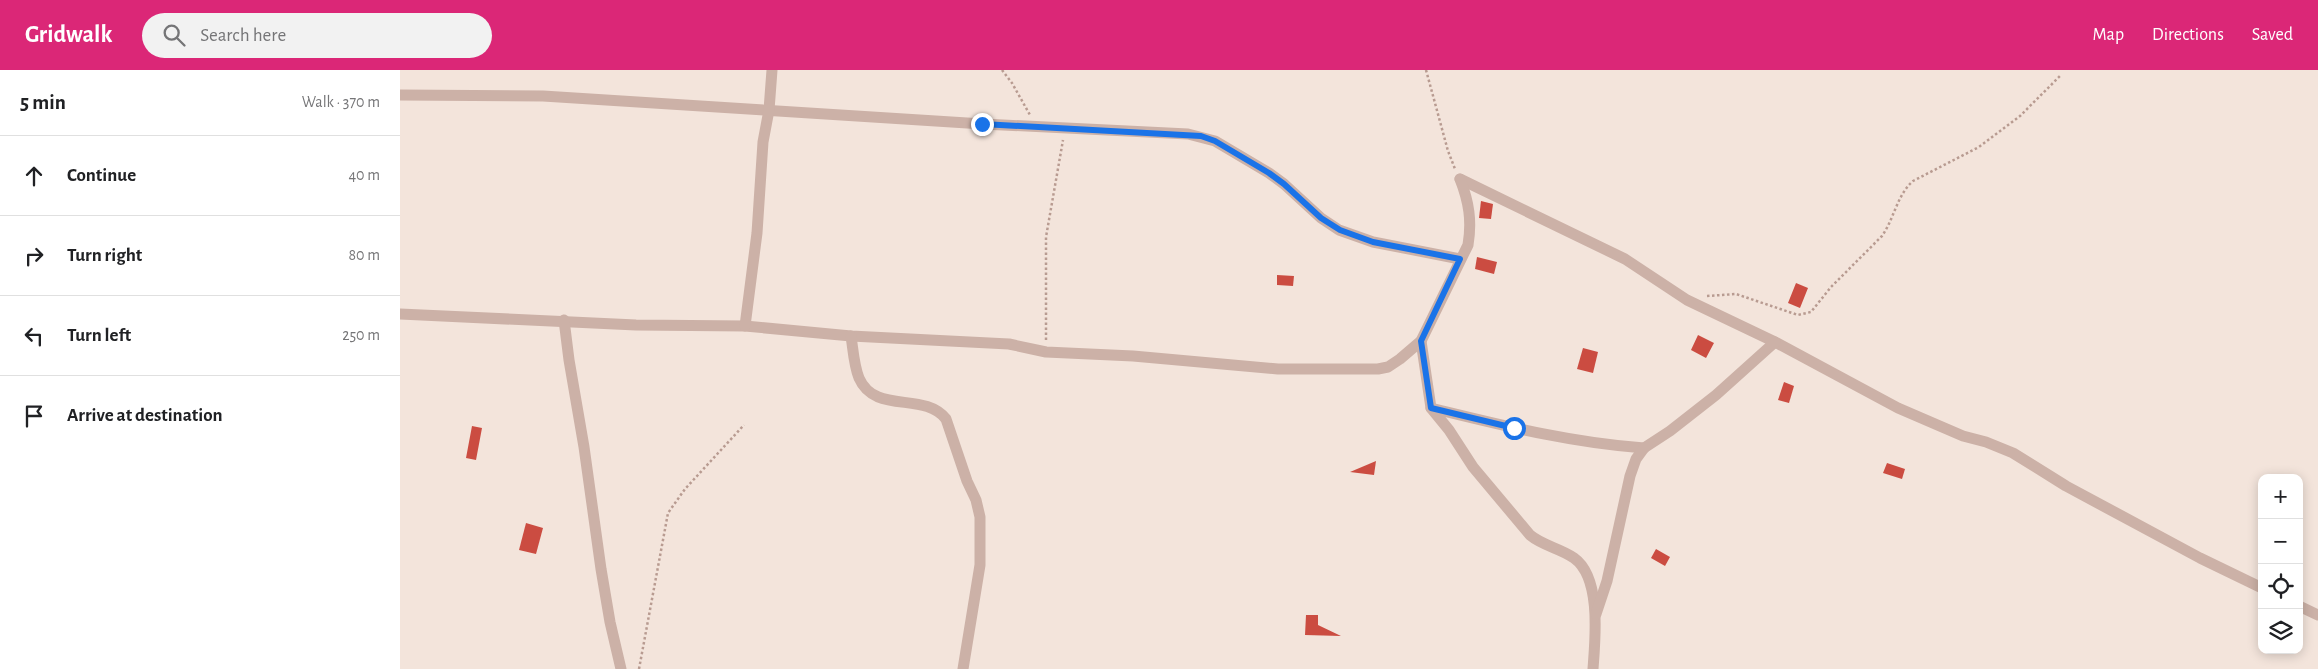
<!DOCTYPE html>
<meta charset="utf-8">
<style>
body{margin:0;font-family:"Alegreya Sans",sans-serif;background:#f2f2f2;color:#202124}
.controls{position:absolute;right:15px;bottom:15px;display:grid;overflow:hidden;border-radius:10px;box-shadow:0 2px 12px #0003}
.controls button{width:45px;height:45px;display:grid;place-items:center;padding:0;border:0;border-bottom:1px solid #e0e0e0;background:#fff;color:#202124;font:25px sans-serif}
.stop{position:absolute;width:15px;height:15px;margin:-11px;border:4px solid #1a73e8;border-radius:50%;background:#fff}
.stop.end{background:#1a73e8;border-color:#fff;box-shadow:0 1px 5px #0008}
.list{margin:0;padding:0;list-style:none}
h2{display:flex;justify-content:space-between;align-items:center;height:65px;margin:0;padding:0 20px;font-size:21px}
h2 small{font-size:16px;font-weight:400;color:#757577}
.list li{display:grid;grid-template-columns:32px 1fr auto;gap:15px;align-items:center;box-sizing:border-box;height:80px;padding:0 20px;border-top:1px solid #e0e0e0}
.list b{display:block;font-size:19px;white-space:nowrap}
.list em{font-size:16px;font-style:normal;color:#757577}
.icon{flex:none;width:28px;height:28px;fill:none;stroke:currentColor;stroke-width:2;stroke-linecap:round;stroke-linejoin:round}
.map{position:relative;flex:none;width:1918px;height:599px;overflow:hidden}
header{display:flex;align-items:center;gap:30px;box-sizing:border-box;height:70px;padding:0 25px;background:#db2777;color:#fff}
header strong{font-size:24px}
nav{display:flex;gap:28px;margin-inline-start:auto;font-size:18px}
.search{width:350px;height:45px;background:#f2f2f2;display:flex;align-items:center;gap:12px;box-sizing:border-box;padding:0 18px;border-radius:28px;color:#757577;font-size:19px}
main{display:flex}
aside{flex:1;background:#fff}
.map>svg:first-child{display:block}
.building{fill:#cb4c41}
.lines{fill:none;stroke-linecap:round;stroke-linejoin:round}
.path{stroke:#b89b91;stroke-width:2.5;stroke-dasharray:2.5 2.5;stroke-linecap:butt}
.street{stroke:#ccb1a7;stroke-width:11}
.route{stroke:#1a73e8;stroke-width:6}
</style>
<header>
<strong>Gridwalk</strong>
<div class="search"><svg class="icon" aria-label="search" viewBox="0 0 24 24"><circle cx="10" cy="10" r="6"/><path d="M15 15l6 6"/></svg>Search here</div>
<nav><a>Map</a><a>Directions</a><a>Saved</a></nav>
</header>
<main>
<aside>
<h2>5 min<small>Walk · 370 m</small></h2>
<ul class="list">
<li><svg class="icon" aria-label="ahead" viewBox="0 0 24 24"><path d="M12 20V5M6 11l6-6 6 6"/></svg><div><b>Continue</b></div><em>40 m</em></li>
<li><svg class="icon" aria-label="right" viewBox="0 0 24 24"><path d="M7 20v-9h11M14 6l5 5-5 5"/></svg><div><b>Turn right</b></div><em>80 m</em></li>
<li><svg class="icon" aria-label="left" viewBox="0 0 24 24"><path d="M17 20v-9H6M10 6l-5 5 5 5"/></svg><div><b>Turn left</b></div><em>250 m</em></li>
<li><svg class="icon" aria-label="arrive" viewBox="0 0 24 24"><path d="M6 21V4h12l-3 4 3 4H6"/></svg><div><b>Arrive at destination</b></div></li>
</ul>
</aside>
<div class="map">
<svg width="1918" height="599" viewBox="0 0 1918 599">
<rect width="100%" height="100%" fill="#f3e4db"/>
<g class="building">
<polygon points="1081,131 1093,134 1091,149 1079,148"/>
<polygon points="1077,187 1097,192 1094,204 1075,199"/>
<polygon points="877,205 894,206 893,216 877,215"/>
<polygon points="1396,213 1408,218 1400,238 1388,233"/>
<polygon points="1298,265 1314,273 1306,288 1291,280"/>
<polygon points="1183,278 1198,282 1193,303 1177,299"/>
<polygon points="1384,312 1394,316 1389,333 1378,330"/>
<polygon points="72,356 82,358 76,390 66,388"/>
<polygon points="976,391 974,405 950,402"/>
<polygon points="1487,393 1505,399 1502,409 1483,403"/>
<polygon points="126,453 143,458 136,484 119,480"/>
<polygon points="1256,479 1270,487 1265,496 1251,488"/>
<polygon points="906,545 918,545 918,555 941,566 905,565"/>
</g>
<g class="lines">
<g class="path">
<polyline points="602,0 612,13 630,45"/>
<polyline points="1026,0 1048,81 1055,99"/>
<path d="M1307 226 1336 224 1398 245 1411 242 1431 217 1482 166C1494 149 1497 125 1513 111L1579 77 1620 46 1661 5"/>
<polyline points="646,270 646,167 663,70"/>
<polyline points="239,599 268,443 285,419 344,355"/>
</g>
<g class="street">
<polyline points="0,25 143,26 583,54 788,64 815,71 869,103 884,114 921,148 939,160 973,172 1060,189"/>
<polyline points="1060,109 1225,189 1287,230 1375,272 1498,338 1563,366 1586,372 1613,383 1666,416 1800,488 1862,518"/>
<path d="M0 244 236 255 345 256 451 266 609 274 646 282 733 286 878 299H978L988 297 1000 289 1021 271 1068 175C1072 151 1069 132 1060 109"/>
<polyline points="164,250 169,290 184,377 201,499 210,552 221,599"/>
<polyline points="345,256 357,163 363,72 369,40 372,0"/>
<path d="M451 266C453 279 454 296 459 308 475 345 524 321 546 349L567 411 576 430 580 447V495L563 599"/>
<path d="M1021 271 1031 338 1049 360 1073 397 1130 465C1143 476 1160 478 1174 488 1202 508 1195 570 1193 599"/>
<path d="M1031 338C1101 355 1171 373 1244 378"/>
<polyline points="1899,536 1918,545"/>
<polyline points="1196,544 1207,511 1230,406 1236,389 1244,378 1270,361 1316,325 1375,272"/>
</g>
</g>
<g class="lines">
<polyline class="route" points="582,54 801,66 815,71 869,103 884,114 921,148 940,160 973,172 1060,189 1021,271 1031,338 1114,358"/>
</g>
</svg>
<div class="controls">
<button>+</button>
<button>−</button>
<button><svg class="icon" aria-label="locate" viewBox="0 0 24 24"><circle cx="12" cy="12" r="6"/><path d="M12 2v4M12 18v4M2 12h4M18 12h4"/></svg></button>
<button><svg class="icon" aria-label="layers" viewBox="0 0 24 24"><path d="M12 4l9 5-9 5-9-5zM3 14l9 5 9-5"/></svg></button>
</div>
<div class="stop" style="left:1114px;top:358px"></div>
<div class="stop end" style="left:582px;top:54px"></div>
</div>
</main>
